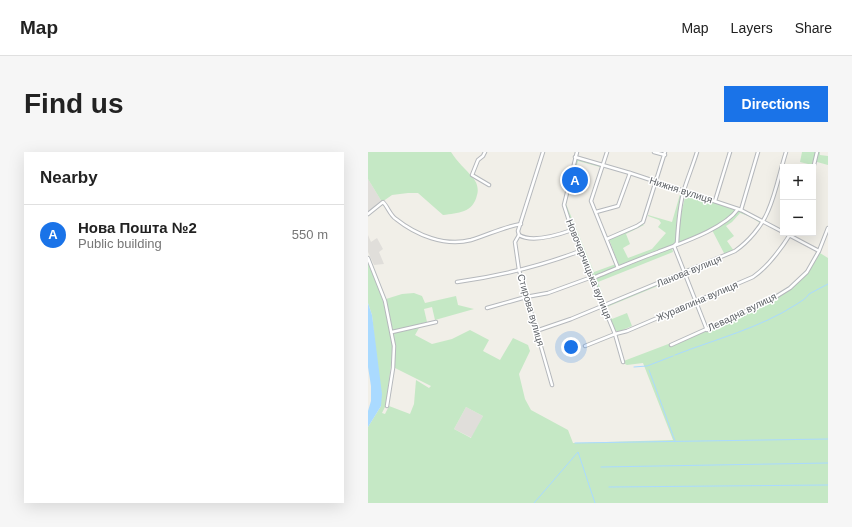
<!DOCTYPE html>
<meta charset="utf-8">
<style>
body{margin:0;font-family:Helvetica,sans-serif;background:#f6f6f6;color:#222}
.controls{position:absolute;right:12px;top:12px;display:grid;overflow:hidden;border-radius:0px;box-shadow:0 4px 16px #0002}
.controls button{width:36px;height:36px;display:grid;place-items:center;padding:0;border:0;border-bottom:1px solid #e0e0e0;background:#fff;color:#222;font:20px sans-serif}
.you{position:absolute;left:203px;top:195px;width:14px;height:14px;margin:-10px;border:3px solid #fff;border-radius:50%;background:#1a73e8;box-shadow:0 0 0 6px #1a73e833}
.badge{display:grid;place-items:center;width:26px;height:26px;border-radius:50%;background:#1a73e8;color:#fff;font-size:13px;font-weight:700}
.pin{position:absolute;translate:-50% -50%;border:2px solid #fff;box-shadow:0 1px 4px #0006}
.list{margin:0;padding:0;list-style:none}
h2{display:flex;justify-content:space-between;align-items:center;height:52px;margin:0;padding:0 16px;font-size:17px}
h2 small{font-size:13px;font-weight:400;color:#767676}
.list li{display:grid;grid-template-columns:26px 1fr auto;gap:12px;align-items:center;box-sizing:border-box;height:60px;padding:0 16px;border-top:1px solid #e0e0e0}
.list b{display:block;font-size:15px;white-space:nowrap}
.list p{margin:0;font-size:13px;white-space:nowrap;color:#767676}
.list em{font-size:13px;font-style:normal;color:#767676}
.map{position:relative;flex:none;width:460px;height:351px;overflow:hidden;border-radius:0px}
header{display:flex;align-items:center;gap:24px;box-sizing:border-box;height:56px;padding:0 20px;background:#fff;border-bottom:1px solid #e0e0e0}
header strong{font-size:19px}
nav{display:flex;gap:22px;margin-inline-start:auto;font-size:14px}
.intro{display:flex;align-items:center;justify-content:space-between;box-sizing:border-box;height:96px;padding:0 24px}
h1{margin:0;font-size:28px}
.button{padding:10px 18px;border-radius:0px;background:#1a73e8;color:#fff;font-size:14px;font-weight:700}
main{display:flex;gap:24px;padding:0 24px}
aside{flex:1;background:#fff;border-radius:0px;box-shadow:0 4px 16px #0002}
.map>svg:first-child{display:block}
.industrial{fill:#e0deda}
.green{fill:#c5e8c5;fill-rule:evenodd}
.water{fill:#aadaff}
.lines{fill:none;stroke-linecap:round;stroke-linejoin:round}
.stream{stroke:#aadaff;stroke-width:1}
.minor-casing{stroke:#b5b8bc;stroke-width:4.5}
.minor{stroke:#fff;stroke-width:2.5}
.labels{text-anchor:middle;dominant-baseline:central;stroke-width:3;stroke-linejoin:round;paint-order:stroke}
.street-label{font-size:10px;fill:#5f6368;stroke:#fff}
</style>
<header>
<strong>Map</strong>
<nav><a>Map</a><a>Layers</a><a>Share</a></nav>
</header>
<div class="intro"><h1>Find us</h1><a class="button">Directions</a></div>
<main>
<aside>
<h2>Nearby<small></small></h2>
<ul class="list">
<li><span class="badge">A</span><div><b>Нова Пошта №2</b><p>Public building</p></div><em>550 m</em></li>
</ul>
</aside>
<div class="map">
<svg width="460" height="351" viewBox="0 0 460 351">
<rect width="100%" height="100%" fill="#f1efe8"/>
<g class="industrial">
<polygon points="0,27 14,50 0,61"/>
<polygon points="0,83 3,90 9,86 15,97 11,100 16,112 6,113 0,100"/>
<polygon points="98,255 115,264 104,286 86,277"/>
</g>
<g class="green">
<path d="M0 0H83C89 10 98 17 105 26 109 30 111 38 109 43 105 61 90 61 75 63L50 41H40L24 43 14 50 0 27Z"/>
<polygon points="434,0 452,0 452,3 460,4 460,13 449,10 444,13 432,10"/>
<polygon points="208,7 233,14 232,15 210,9 198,52 226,120 248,112 249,115 225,124 197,53"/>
<polygon points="313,39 315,40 309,65 308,90 305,93 251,114 241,87 275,72 276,73 258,82 262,92 255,96 260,106 284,97 298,81 290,75 293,71 291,68 280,64 280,63 304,70"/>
<path d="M318 41 367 58C363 70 322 86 310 91L312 66Z"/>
<path d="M371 59 393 69 392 71 383 65 372 61 364 70 358 74 366 84 359 89 366 99 357 103 344 78C354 72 364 67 371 59Z"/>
<polygon points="304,96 305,100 230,130 238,152 236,151 226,127"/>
<path d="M452 101 460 106V351H0V275L13 254 4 163 0 151V109L15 149 25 194 23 213 18 253 14 261 17 262 21 254 42 262 46 252 48 228 61 236 63 234 27 216 26 181 51 176 47 183 64 192 84 187 102 178 121 188 115 199 132 208 145 186 160 193 162 199 151 222 157 247 163 258 200 278 205 291 305 288 275 211 259 213 253 210 303 191 305 194 401 150 423 137 440 121ZM98 255 115 264 103 286 86 277Z"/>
<polygon points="314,123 314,124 239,155 244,167 259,161 264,174 250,180 247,178 237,154"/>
<polygon points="46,141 54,144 57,151 88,144 90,153 106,157 67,168 64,155 56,157 59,170 25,179 18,147 34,142"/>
</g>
<polygon class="water" points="0,151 4,163 14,242 13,254 0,275 0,259 3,249 3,234 0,215"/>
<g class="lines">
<g class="stream">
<path d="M307 203C348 187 392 176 429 152 433 149 438 147 441 142L460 132"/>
<polyline points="266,215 279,214 305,204"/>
<polyline points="281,218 307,289"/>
<polyline points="207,291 460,287"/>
<polyline points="233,315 460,311"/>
<polyline points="241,335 460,333"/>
<polyline points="166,351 210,300 227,351"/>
</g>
<defs>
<g id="minor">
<polyline points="117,0 115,4 110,8 104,23 121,33"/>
<path d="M175 0 150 79 151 83C164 91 190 83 204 78"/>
<polyline points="209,0 196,53 204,78 247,182 255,210"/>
<polyline points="239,0 223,49 250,116"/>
<polyline points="286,0 297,3"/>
<path d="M329 0C325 13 320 25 316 38 311 55 310 73 309 91L306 94 339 178"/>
<polyline points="207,5 262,21 373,58 415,80"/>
<polyline points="445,17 449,0"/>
<polyline points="347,49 362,0"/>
<polyline points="373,58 390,0"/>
<polyline points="228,60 250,54 262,21"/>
<path d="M0 62 15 50C20 55 22 63 28 67 48 83 77 95 103 88 120 83 135 75 153 72"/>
<polyline points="417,81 451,99"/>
<polyline points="151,83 147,90 151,118 184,233"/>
<polyline points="239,87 269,74 275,70 297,0"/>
<polyline points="0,106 17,149 26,194 25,216 19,254"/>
<path d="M225 126C247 117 268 108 290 100 313 91 356 77 370 57"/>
<path d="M89 130C131 124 173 114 212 99"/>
<polyline points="119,156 158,145 180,141 224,125"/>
<path d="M168 179 203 167 367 99C380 90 394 74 400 59 408 41 412 19 418 0"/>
<polyline points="24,180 68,170"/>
<polyline points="303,193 401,149 422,136 439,120 451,99 460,76"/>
<path d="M217 194 247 182 259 179 385 125C401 114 413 97 423 81"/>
</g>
</defs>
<use href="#minor" class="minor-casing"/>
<use href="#minor" class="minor"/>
</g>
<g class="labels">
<g class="street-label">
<text transform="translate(313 38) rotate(18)">Нижня вулиця</text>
<text transform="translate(221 117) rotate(68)">Новочерчицька вулиця</text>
<text transform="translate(321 119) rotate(-22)">Ланова вулиця</text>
<text transform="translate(329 149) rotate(-23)">Журавлина вулиця</text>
<text transform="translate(163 158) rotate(74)">Стирова вулиця</text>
<text transform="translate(374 160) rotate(-26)">Левадна вулиця</text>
</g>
</g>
</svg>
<div class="controls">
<button>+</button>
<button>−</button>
</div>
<div class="you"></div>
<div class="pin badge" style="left:207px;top:28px">A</div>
</div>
</main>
